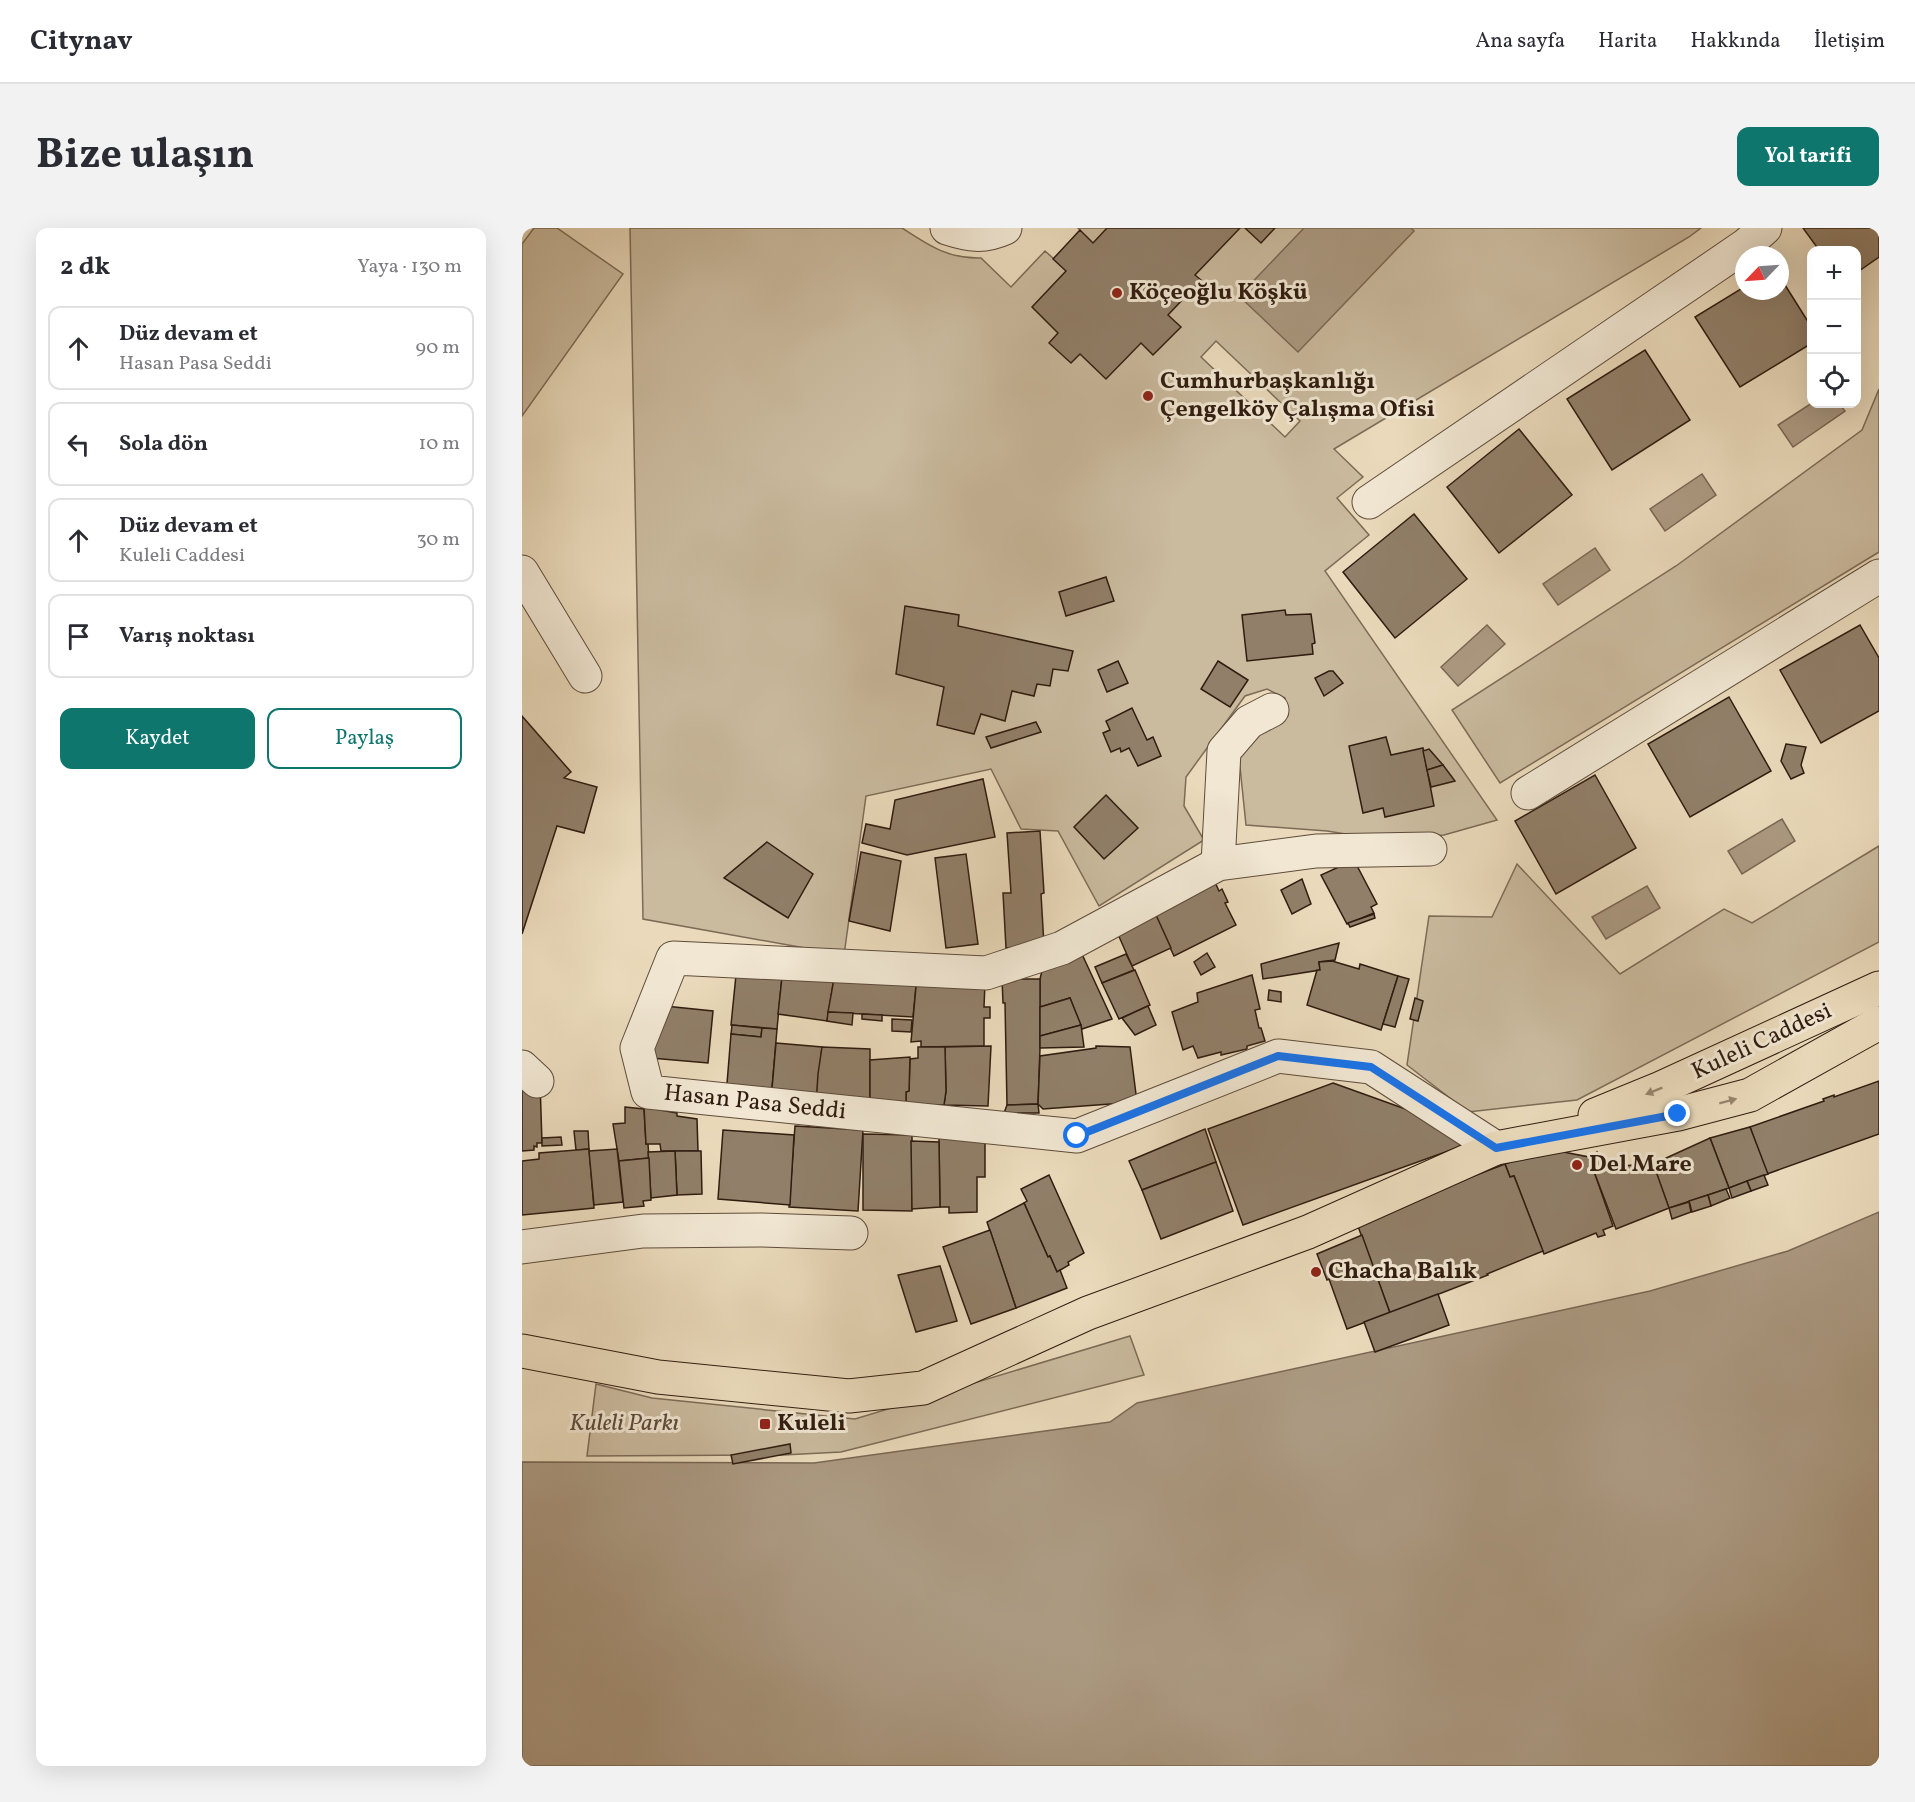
<!DOCTYPE html>
<html lang="tr">
<meta charset="utf-8">
<style>
body{margin:0;font-family:Vollkorn,serif;background:#f2f2f3;color:#2b2b33}
.controls{position:absolute;right:18px;top:18px;display:grid;overflow:hidden;border-radius:12px;box-shadow:0 6px 24px #0002}
.controls button{width:54px;height:54px;display:grid;place-items:center;padding:0;border:0;border-bottom:2px solid #e1e1e2;background:#fff;color:#2b2b33;font:30px sans-serif}
.compass{position:absolute;left:1213px;top:18px;width:54px;height:54px;border-radius:50%;background:#fff;box-shadow:0 6px 24px #0002;rotate:245deg}
.stop{position:absolute;width:18px;height:18px;margin:-14px;border:4px solid #1a73e8;border-radius:50%;background:#fff}
.stop.end{background:#1a73e8;border-color:#fff;box-shadow:0 2px 6px #0008}
.list{margin:0;padding:0;list-style:none}
h2{display:flex;justify-content:space-between;align-items:center;height:78px;margin:0;padding:0 24px;font-size:26px}
h2 small{font-size:20px;font-weight:400;color:#7c7c81}
.list li{display:grid;grid-template-columns:39px 1fr auto;gap:18px;align-items:center;box-sizing:border-box;height:84px;margin:0 12px 12px;padding:0 12px;border:2px solid #e1e1e2;border-radius:12px}
.list b{display:block;font-size:22px;white-space:nowrap}
.list p{margin:0;font-size:20px;white-space:nowrap;color:#7c7c81}
.list em{font-size:20px;font-style:normal;color:#7c7c81}
.actions{display:flex;gap:12px;padding:18px 24px}
.actions a{flex:1;padding:14px 0;border:2px solid #0f766e;border-radius:12px;text-align:center;font-size:21px;color:#0f766e}
.actions .main{background:#0f766e;color:#fff}
.icon{flex:none;width:33px;height:33px;fill:none;stroke:currentColor;stroke-width:2;stroke-linecap:round;stroke-linejoin:round}
.map{position:relative;flex:none;width:1357px;height:1538px;overflow:hidden;border-radius:12px}
header{display:flex;align-items:center;gap:36px;box-sizing:border-box;height:84px;padding:0 30px;background:#fff;border-bottom:2px solid #e1e1e2}
header strong{font-size:28px}
nav{display:flex;gap:33px;margin-inline-start:auto;font-size:21px}
.intro{display:flex;align-items:center;justify-content:space-between;box-sizing:border-box;height:144px;padding:0 36px}
h1{margin:0;font-size:42px}
.button{padding:15px 27px;border-radius:12px;background:#0f766e;color:#fff;font-size:21px;font-weight:700}
main{display:flex;gap:36px;padding:0 36px}
aside{flex:1;background:#fff;border-radius:12px;box-shadow:0 6px 24px #0002}
.map>svg:first-child{display:block}
.green{fill:#caba9e;stroke:#7d6b57;stroke-width:1.5;fill-rule:evenodd}
.water{fill:#ab9981;stroke:#7a6754;stroke-width:1.5}
.building{fill:#917f69;stroke:#301c10;stroke-width:1.5}
.lines{fill:none;stroke-linecap:round;stroke-linejoin:round}
.minor-casing{stroke:#5e4c3b;stroke-width:35}
.major-casing{stroke:#301c10;stroke-width:35}
.minor{stroke:#f1e7d3;stroke-width:33}
.major{stroke:#eadabb;stroke-width:33}
.oneway{fill:#96846e}
.route{stroke:#1a73e8;stroke-width:8}
.poi-dot{fill:#8f2418;stroke:#f1e7d3;stroke-width:2}
.labels{text-anchor:middle;dominant-baseline:central;stroke-width:6;stroke-linejoin:round;paint-order:stroke}
.poi-label{font-size:24px;font-weight:bold;fill:#301c10;stroke:#f1e7d3;text-anchor:start}
.street-label{font-size:24px;fill:#301c10;stroke:#f1e7d3}
.park-label{font-size:24px;font-style:italic;fill:#5e4b3b;stroke:#f1e7d3}
</style>
<header>
<strong>Citynav</strong>
<nav><a>Ana sayfa</a><a>Harita</a><a>Hakkında</a><a>İletişim</a></nav>
</header>
<div class="intro"><h1>Bize ulaşın</h1><a class="button">Yol tarifi</a></div>
<main>
<aside>
<h2>2 dk<small>Yaya · 130 m</small></h2>
<ul class="list">
<li><svg class="icon" aria-label="ahead" viewBox="0 0 24 24"><path d="M12 20V5M6 11l6-6 6 6"/></svg><div><b>Düz devam et</b><p>Hasan Pasa Seddi</p></div><em>90 m</em></li>
<li><svg class="icon" aria-label="left" viewBox="0 0 24 24"><path d="M17 20v-9H6M10 6l-5 5 5 5"/></svg><div><b>Sola dön</b></div><em>10 m</em></li>
<li><svg class="icon" aria-label="ahead" viewBox="0 0 24 24"><path d="M12 20V5M6 11l6-6 6 6"/></svg><div><b>Düz devam et</b><p>Kuleli Caddesi</p></div><em>30 m</em></li>
<li><svg class="icon" aria-label="arrive" viewBox="0 0 24 24"><path d="M6 21V4h12l-3 4 3 4H6"/></svg><div><b>Varış noktası</b></div></li>
</ul>
<div class="actions"><a class="main">Kaydet</a><a>Paylaş</a></div>
</aside>
<div class="map">
<svg width="1357" height="1538" viewBox="0 0 1357 1538">
<rect width="100%" height="100%" fill="#eadabb"/>
<filter id="stains"><feTurbulence type="fractalNoise" baseFrequency=".00333" numOctaves="4"/><feColorMatrix values="0 0 0 0 .2 0 0 0 0 .09 0 0 0 0 .02 0 0 0 .5 -.17"/></filter>
<radialGradient id="worn" r=".72"><stop offset=".6" stop-color="#630" stop-opacity="0"/><stop offset="1" stop-color="#630" stop-opacity=".3"/></radialGradient>
<g class="green">
<polygon points="12,0 35,0 101,46 0,188 0,16"/>
<path d="M108 0H380C406 17 426 31 459 30L489 59 523 23 532 31 558 2 556 0H1179L1167 9 812 221 841 249 815 270 847 307 803 343 975 592 922 607 861 612 805 603 724 597 716 520 766 488 763 470 745 461 723 468 664 549 662 578 682 612 577 678 536 603 499 601 469 541 344 568 322 727 121 691ZM694 113 778 193 763 209 679 129Z"/>
<polygon points="1357,161 1357,324 978,555 930,482 1154,338 1340,202"/>
<polygon points="1357,618 1357,714 1055,872 946,884 885,837 907,688 970,689 995,636 1098,746 1202,681 1230,695"/>
<polygon points="608,1108 622,1147 319,1224 261,1227 65,1228 74,1156 130,1170 333,1191"/>
</g>
<g class="water">
<polygon points="782,0 889,0 892,3 776,124 717,68"/>
<polygon points="1290,175 1317,176 1323,183 1271,219 1256,197"/>
<polygon points="1180,246 1194,267 1143,303 1128,281"/>
<polygon points="1073,320 1088,342 1036,377 1021,356"/>
<polygon points="965,397 983,416 936,458 919,439"/>
<polygon points="1260,591 1273,613 1220,646 1206,623"/>
<polygon points="1125,658 1138,680 1084,711 1070,689"/>
<polygon points="1357,984 1357,1538 0,1538 0,1234 292,1235 588,1194 615,1175 1128,1063 1266,1023"/>
</g>
<g class="building">
<polygon points="585,0 718,0 673,47 679,52 646,87 659,99 631,127 619,115 584,151 558,126 549,135 527,115 536,105 510,79 544,43 531,31 558,2 571,15"/>
<polygon points="723,0 753,0 739,15"/>
<polygon points="1281,0 1357,0 1357,29 1334,45 1334,22 1297,22"/>
<polygon points="1258,49 1290,100 1290,115 1218,159 1173,89 1222,59 1222,63 1258,63"/>
<polygon points="1123,122 1168,192 1090,242 1045,171"/>
<polygon points="997,201 1050,267 977,325 925,259"/>
<polygon points="892,286 945,351 873,410 821,344"/>
<polygon points="584,349 592,373 544,388 537,364"/>
<polygon points="383,378 437,387 436,398 551,423 546,443 531,441 528,458 515,456 512,468 490,463 483,493 459,486 452,506 415,497 422,459 374,446"/>
<polygon points="763,382 764,387 789,386 793,415 790,416 791,426 725,433 720,387"/>
<polygon points="1338,397 1357,430 1357,483 1299,515 1258,442"/>
<polygon points="596,433 606,455 585,464 576,442"/>
<polygon points="696,433 726,452 708,479 679,461"/>
<polygon points="807,443 811,443 821,455 802,468 793,450"/>
<polygon points="1207,469 1249,543 1168,589 1126,516"/>
<polygon points="610,480 625,512 631,509 639,528 616,538 607,520 599,524 598,520 589,524 581,505 588,502 584,493"/>
<polygon points="0,488 49,544 42,550 75,559 62,605 35,598 0,706"/>
<polygon points="514,494 519,504 469,520 464,509"/>
<polygon points="864,509 869,527 901,520 912,578 863,589 861,580 841,585 827,518"/>
<polygon points="1264,516 1284,519 1279,537 1282,545 1269,551 1259,533"/>
<polygon points="907,521 921,537 905,542 901,523"/>
<polygon points="921,537 933,553 909,559 905,542"/>
<polygon points="1073,547 1114,620 1034,666 993,593"/>
<polygon points="461,551 473,609 385,627 340,615 344,596 368,601 373,572"/>
<polygon points="584,567 616,600 582,631 552,599"/>
<polygon points="518,603 522,665 519,666 522,717 484,720 481,665 489,665 485,605"/>
<polygon points="245,614 291,646 266,690 202,650"/>
<polygon points="339,624 379,633 368,703 327,693"/>
<polygon points="444,626 456,716 424,720 413,630"/>
<polygon points="832,632 855,676 849,679 852,685 825,696 799,647"/>
<polygon points="780,651 789,676 770,686 759,662"/>
<polygon points="692,652 697,663 700,661 706,674 703,675 714,697 652,728 631,683"/>
<polygon points="852,686 853,690 828,699 826,695"/>
<polygon points="634,687 649,720 610,738 595,704"/>
<polygon points="817,715 813,732 797,734 798,742 741,751 739,736"/>
<polygon points="559,724 590,791 560,801 548,770 518,779 518,751 521,738"/>
<polygon points="685,725 693,739 679,747 672,734"/>
<polygon points="604,726 612,742 580,755 573,739"/>
<polygon points="810,733 837,741 838,736 876,748 859,802 785,777 795,742 798,742 797,734"/>
<polygon points="215,737 261,739 255,801 209,797"/>
<polygon points="261,740 313,745 305,793 256,786"/>
<polygon points="613,742 628,777 597,791 580,755"/>
<polygon points="313,745 395,748 391,789 306,784"/>
<polygon points="730,747 738,781 733,782 737,800 739,800 743,813 725,818 725,821 699,827 699,824 676,830 671,818 661,822 650,784 676,774 675,765"/>
<polygon points="395,748 463,755 462,779 468,779 468,790 462,790 462,818 399,819 399,813 389,814"/>
<polygon points="876,748 887,751 873,799 861,796"/>
<polygon points="480,751 518,751 518,820 516,876 485,877 483,775 481,775"/>
<polygon points="747,762 759,764 759,774 746,772"/>
<polygon points="548,770 559,797 518,808 518,779"/>
<polygon points="893,770 901,773 896,793 888,791"/>
<polygon points="133,777 191,783 186,835 129,830"/>
<polygon points="626,778 634,797 613,807 600,790"/>
<polygon points="306,784 331,785 330,797 305,793"/>
<polygon points="340,786 360,787 360,793 340,791"/>
<polygon points="370,791 390,792 389,804 370,803"/>
<polygon points="210,797 240,800 239,809 209,806"/>
<polygon points="559,797 562,819 518,820 518,808"/>
<polygon points="240,800 255,801 249,872 204,868 209,806 239,809"/>
<polygon points="254,815 300,819 294,876 249,872"/>
<polygon points="469,818 466,878 422,877 424,863 423,819"/>
<polygon points="574,818 608,819 615,874 521,881 516,876 518,828 574,820"/>
<polygon points="300,819 348,821 348,880 294,877 296,846"/>
<polygon points="396,819 423,819 424,863 422,877 384,877 384,864 387,863 388,831 396,830"/>
<polygon points="388,829 387,863 384,864 384,877 348,877 348,832"/>
<polygon points="0,853 18,854 20,915 15,915 15,919 12,918 12,922 0,923"/>
<polygon points="1357,853 1357,906 1245,946 1228,899 1302,873 1301,871 1312,867 1312,869"/>
<polygon points="811,855 900,887 940,918 721,997 686,901"/>
<polygon points="516,876 517,885 482,885 485,877"/>
<polygon points="103,879 122,881 124,916 126,916 127,930 97,933 91,896 103,895"/>
<polygon points="122,879 155,885 155,888 175,891 176,923 139,923 138,916 124,916"/>
<polygon points="273,898 341,902 336,983 267,979"/>
<polygon points="1228,899 1246,946 1207,960 1188,910"/>
<polygon points="683,901 694,934 620,962 607,933"/>
<polygon points="201,902 272,907 268,977 196,971"/>
<polygon points="52,903 66,903 67,921 54,922"/>
<polygon points="341,906 390,907 390,983 341,982"/>
<polygon points="39,909 40,917 20,918 20,910"/>
<polygon points="463,909 463,949 455,949 455,984 427,985 427,979 418,979 417,910"/>
<polygon points="1188,910 1207,960 1147,980 1131,936"/>
<polygon points="389,913 417,914 418,979 390,981"/>
<polygon points="67,921 72,980 0,987 0,933 17,931 17,925"/>
<polygon points="95,921 101,974 72,977 67,923"/>
<polygon points="1026,921 1067,929 1091,998 1081,1002 1083,1007 1076,1009 1074,1005 1022,1026 992,948 988,949 983,936"/>
<polygon points="153,923 179,923 180,966 155,967"/>
<polygon points="153,923 155,967 129,970 126,924"/>
<polygon points="1075,924 1080,940 1071,941 1067,930"/>
<polygon points="127,930 129,972 121,973 122,978 102,980 97,933"/>
<polygon points="694,934 711,983 639,1011 620,962"/>
<polygon points="1131,935 1147,980 1094,1001 1071,941"/>
<polygon points="983,936 988,949 992,948 1021,1023 965,1046 966,1047 868,1085 834,993"/>
<polygon points="527,947 562,1025 546,1034 547,1037 535,1044 528,1028 526,1029 502,975 505,973 499,961"/>
<polygon points="1242,947 1246,957 1229,963 1225,953"/>
<polygon points="1225,953 1229,963 1210,970 1207,960"/>
<polygon points="1204,961 1208,970 1189,978 1186,967"/>
<polygon points="1186,967 1189,978 1170,984 1167,973"/>
<polygon points="1167,974 1169,984 1150,991 1147,980"/>
<polygon points="502,975 526,1029 528,1028 535,1044 538,1042 545,1060 494,1080 465,994"/>
<polygon points="468,1002 494,1080 449,1096 421,1019"/>
<polygon points="840,1007 868,1085 825,1101 807,1051 805,1052 795,1026"/>
<polygon points="418,1038 435,1093 394,1104 376,1047"/>
<polygon points="916,1066 927,1097 853,1124 842,1094"/>
<polygon points="268,1216 269,1225 211,1236 209,1227"/>
</g>
<g class="lines">
<defs>
<g id="minor">
<path d="M425 0C447 7 461 10 483 0"/>
<polyline points="847,274 1224,17 1243,0"/>
<polyline points="0,344 63,448"/>
<polyline points="1006,565 1357,348"/>
<polyline points="908,621 794,623 696,636 540,720 464,745 151,730 115,820 126,864 555,908 756,828 849,839 974,920"/>
<polyline points="696,636 702,523 727,494 750,482"/>
<polyline points="0,839 15,853"/>
<polyline points="0,1019 121,1003 239,1002 329,1005"/>
</g>
<g id="major">
<polyline points="1073,887 1139,860 1357,760"/>
<polyline points="0,1123 136,1149 327,1168 401,1160 566,1085 786,1004 974,920 1156,886 1228,867 1357,795"/>
</g>
</defs>
<use href="#minor" class="minor-casing"/>
<use href="#major" class="major-casing"/>
<use href="#minor" class="minor"/>
<use href="#major" class="major"/>
</g>
<defs><path id="oneway-solid" d="M-6-.8H1V-3.2L6.5 0L1 3.2V.8H-6Z" transform="scale(1.5)"/></defs>
<g class="oneway">
<use href="#oneway-solid" transform="translate(1132 863) rotate(158)"/>
<use href="#oneway-solid" transform="translate(1206 873) rotate(-15)"/>
</g>
<g class="lines">
<polyline class="route" points="555,908 756,828 849,839 974,920 1156,886"/>
</g>
<g class="poi-dot">
<circle cx="595" cy="65" r="6"/>
<circle cx="626" cy="168" r="6"/>
<circle cx="1055" cy="937" r="6"/>
<circle cx="794" cy="1044" r="6"/>
<rect x="237" y="1190" width="12" height="12" rx="3"/>
</g>
<g class="labels">
<g class="poi-label">
<text x="607" y="65">Köçeoğlu Köşkü</text>
<text x="638" y="154">Cumhurbaşkanlığı<tspan x="638" dy="28">Çengelköy Çalışma Ofisi</tspan></text>
<text x="1067" y="937">Del Mare</text>
<text x="806" y="1044">Chacha Balık</text>
<text x="255" y="1196">Kuleli</text>
</g>
<g class="street-label">
<text transform="translate(1240 814) rotate(-25)">Kuleli Caddesi</text>
<text transform="translate(233 875) rotate(6)">Hasan Pasa Seddi</text>
</g>
<g class="park-label">
<text x="102" y="1196">Kuleli Parkı</text>
</g>
</g>
<rect width="100%" height="100%" filter="url(#stains)"/>
<rect width="100%" height="100%" fill="url(#worn)"/>
</svg>
<div class="controls">
<button>+</button>
<button>−</button>
<button><svg class="icon" aria-label="locate" viewBox="0 0 24 24"><circle cx="12" cy="12" r="6"/><path d="M12 2v4M12 18v4M2 12h4M18 12h4"/></svg></button>
</div>
<svg class="compass" viewBox="-18 -18 36 36"><path d="M0-13l5 13h-10z" fill="#e53935"/><path d="M0 13l5-13h-10z" fill="#7c7c81"/></svg>
<div class="stop" style="left:555px;top:908px"></div>
<div class="stop end" style="left:1156px;top:886px"></div>
</div>
</main>
